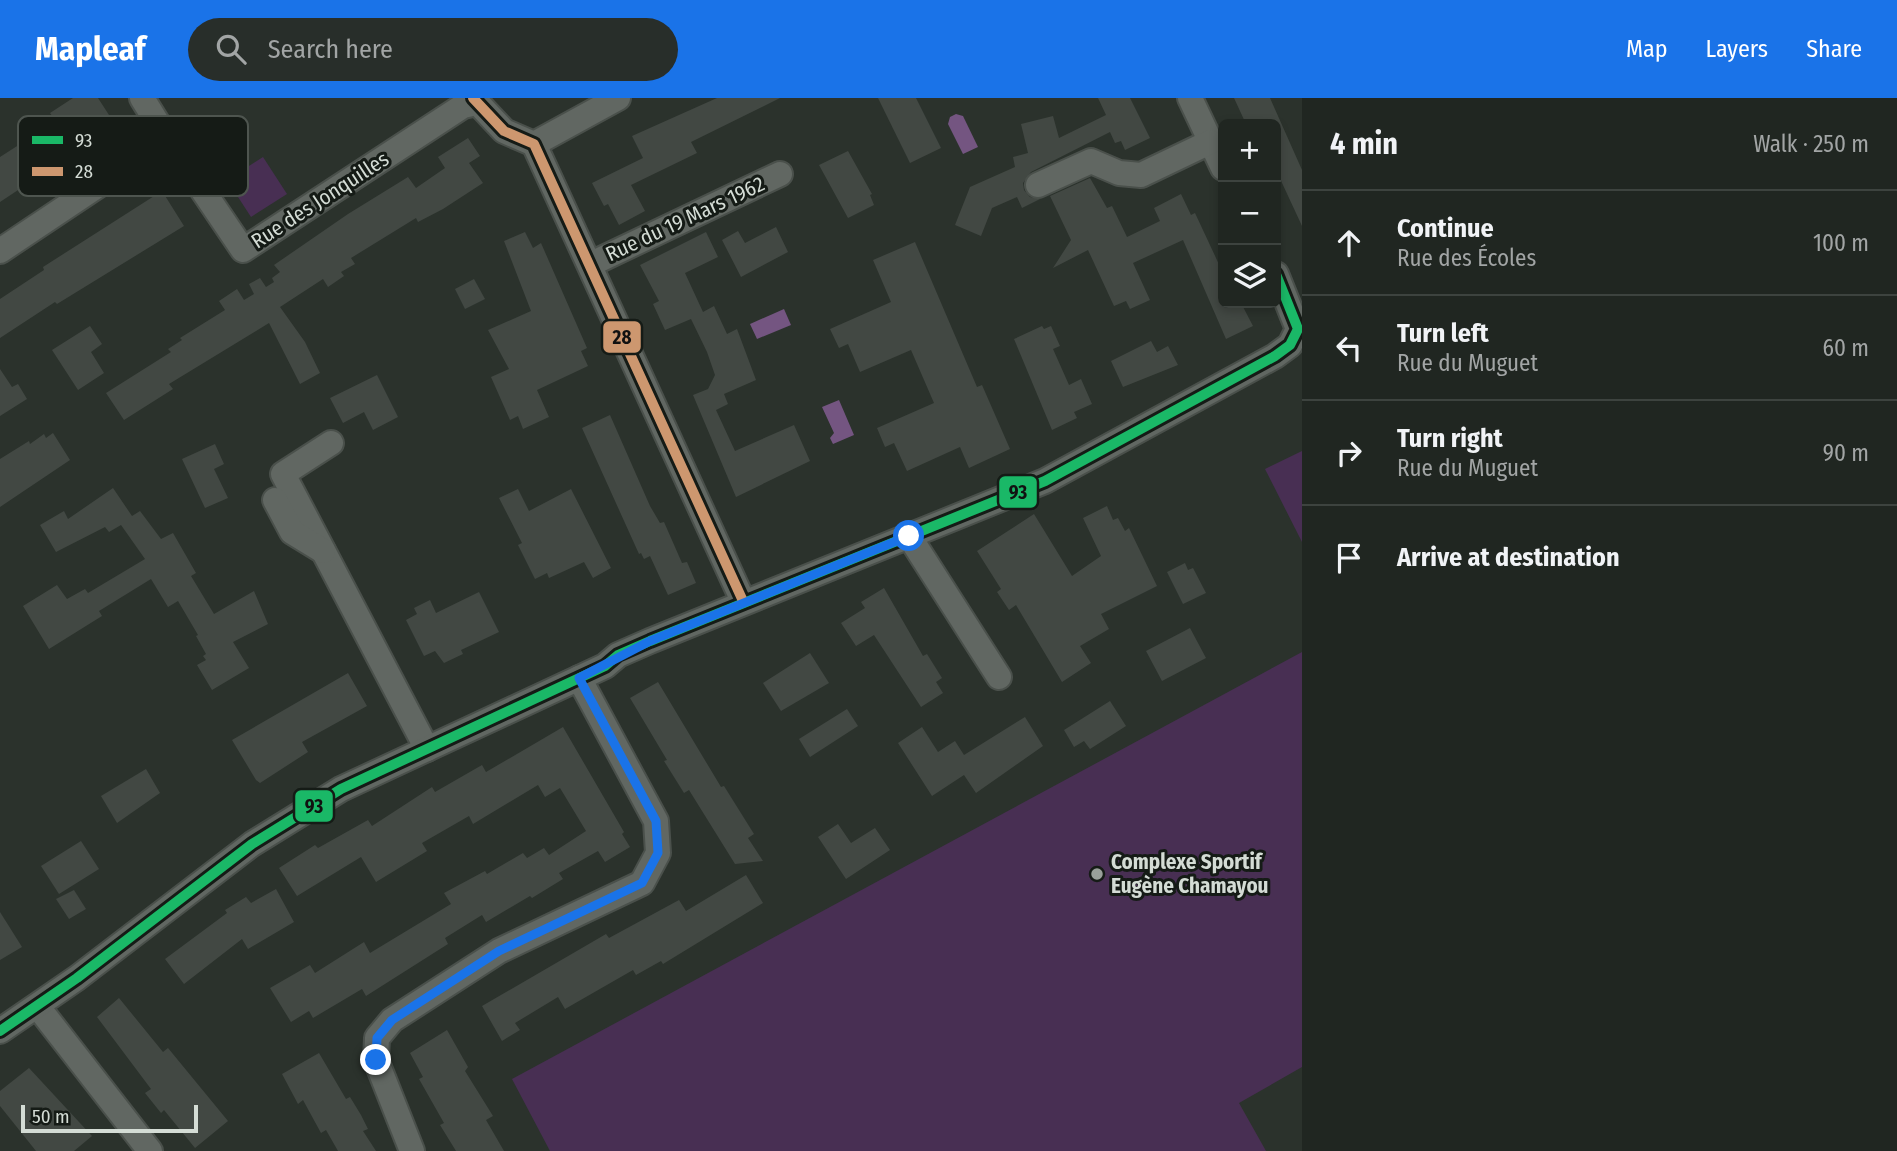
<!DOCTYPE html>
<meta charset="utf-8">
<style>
body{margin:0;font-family:"Fira Sans Condensed",sans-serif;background:#282e2a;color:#f1f3f6}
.controls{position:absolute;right:21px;top:21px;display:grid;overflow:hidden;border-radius:10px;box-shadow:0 4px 10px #0003}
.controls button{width:63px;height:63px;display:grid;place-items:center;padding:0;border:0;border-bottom:2px solid #3d433f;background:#202621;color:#f1f3f6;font:35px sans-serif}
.scale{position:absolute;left:21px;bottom:18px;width:177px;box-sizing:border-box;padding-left:7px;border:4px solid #d4dcd5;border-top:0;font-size:19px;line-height:24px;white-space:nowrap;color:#d4dcd5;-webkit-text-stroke:5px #151b16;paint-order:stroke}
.stop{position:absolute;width:21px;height:21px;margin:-16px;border:5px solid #1a73e8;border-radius:50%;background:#fff}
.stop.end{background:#1a73e8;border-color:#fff;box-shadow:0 2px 7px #0008}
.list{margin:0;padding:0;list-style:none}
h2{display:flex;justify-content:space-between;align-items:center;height:91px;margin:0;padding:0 28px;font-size:30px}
h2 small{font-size:23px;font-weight:400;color:#a2a5a5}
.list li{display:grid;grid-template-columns:46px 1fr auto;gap:21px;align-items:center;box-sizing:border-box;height:105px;padding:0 28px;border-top:2px solid #3d433f}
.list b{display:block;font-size:26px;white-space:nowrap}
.list p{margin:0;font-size:23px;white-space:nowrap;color:#a2a5a5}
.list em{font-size:23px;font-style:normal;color:#a2a5a5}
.icon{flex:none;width:38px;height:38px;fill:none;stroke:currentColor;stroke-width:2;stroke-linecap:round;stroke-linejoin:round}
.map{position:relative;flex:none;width:1302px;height:1053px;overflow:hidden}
header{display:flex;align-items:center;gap:42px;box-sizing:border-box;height:98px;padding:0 35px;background:#1a73e8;color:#fff}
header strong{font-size:33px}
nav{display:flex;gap:38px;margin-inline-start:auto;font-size:24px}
.search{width:490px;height:63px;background:#282e2a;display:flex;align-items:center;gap:18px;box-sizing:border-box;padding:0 24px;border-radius:38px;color:#a2a5a5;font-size:26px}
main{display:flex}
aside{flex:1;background:#202621}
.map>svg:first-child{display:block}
.green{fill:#482f53}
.water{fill:#745581}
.building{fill:#424843}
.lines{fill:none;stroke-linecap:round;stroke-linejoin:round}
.street-casing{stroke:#4a504b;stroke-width:28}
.street{stroke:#616762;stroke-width:24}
.bus-1-casing{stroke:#151b16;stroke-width:16}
.bus-2-casing{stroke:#151b16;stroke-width:16}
.bus-1{stroke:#1ab867;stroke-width:10}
.bus-2{stroke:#cd976f;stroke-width:10}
.route{stroke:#1a73e8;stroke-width:9}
.poi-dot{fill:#99a09a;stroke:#151b16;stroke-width:2.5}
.labels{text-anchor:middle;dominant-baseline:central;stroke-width:6;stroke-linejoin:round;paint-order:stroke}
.street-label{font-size:21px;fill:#d4dcd5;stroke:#151b16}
.poi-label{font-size:21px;font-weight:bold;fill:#d4dcd5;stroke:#151b16;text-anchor:start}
.key{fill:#151b16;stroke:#4e554f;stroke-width:2}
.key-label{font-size:19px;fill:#d4dcd5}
.line-badge{stroke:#151b16;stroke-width:2.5}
.pale-badge-label{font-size:19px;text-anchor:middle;font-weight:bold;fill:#111}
</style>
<header>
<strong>Mapleaf</strong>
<div class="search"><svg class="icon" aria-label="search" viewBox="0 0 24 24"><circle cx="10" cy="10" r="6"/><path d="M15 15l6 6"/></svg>Search here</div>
<nav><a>Map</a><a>Layers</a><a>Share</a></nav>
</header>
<main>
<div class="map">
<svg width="1302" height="1053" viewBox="0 0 1302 1053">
<rect width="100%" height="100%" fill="#2b322c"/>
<g class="green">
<polygon points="263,59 287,96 251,119 227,82"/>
<polygon points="1302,353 1302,444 1265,371"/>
<polygon points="1302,554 1302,969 1239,1005 1266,1053 550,1053 512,981"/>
</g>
<g class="water">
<polygon points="956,16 963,18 978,49 963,56 948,26 950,19"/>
<polygon points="784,211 791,227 757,241 750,226"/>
<polygon points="839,302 854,337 833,346 830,340 834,335 822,309"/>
</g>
<g class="building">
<polygon points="73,0 98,0 109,17 88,30 95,41 0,104 0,59 56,23 50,15"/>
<polygon points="717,0 780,0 691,44 697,55 631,87 645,113 619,127 608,106 604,108 592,85 643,60 632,38"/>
<polygon points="878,0 916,0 941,50 910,65"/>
<polygon points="1098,0 1130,0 1150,40 1125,52 1121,43 1115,45 1110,34 1031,74 1023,85 1024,92 1030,99 1040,101 1022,110 1017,99 992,110 981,138 955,127 970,89 1015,69 1013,59 1028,55 1021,26 1053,18 1059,40 1106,17"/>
<polygon points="1234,0 1270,0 1302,72 1302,128 1276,72 1276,26 1246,26"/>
<polygon points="468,40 480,58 469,65 483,85 443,111 418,124 416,120 351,160 355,166 341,174 344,178 328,189 323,181 280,209 305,244 320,275 300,286 269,225 169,286 173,291 124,322 106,295 171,254 168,251 182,242 180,240 225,212 219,203 237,191 244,202 254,196 249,186 260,180 266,189 274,184 272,180 280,174 274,167 348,116 408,79 416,90 445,70 438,59"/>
<polygon points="848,53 872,96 870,97 874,107 848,120 819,67"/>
<polygon points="1090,80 1107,110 1112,108 1127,139 1160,123 1154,110 1181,96 1191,117 1195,115 1223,175 1223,205 1241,205 1253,228 1226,241 1183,142 1133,165 1150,202 1130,211 1126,203 1114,208 1088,152 1053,170 1071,142 1050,98"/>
<polygon points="162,93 184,128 57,206 55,204 0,240 0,201 44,172 43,169"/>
<polygon points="776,129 788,154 741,179 722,142 738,133 745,145"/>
<polygon points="525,134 533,150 541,145 587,250 581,253 588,268 537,292 549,319 523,331 518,318 510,322 491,279 509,271 488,232 531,213 504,143"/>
<polygon points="706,134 718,159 685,175 703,214 714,208 727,236 737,231 756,282 724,296 728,306 716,312 735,353 794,327 810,363 736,399 693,297 708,291 715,277 707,254 691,221 665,232 653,206 659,203 640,167"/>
<polygon points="915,144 977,289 982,287 1010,351 969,370 960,349 907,373 894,345 885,349 877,330 934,305 911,252 860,274 848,246 839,250 830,231 891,204 873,162"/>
<polygon points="474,181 485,201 465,211 455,191"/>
<polygon points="90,228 102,246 91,254 104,275 78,292 52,252"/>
<polygon points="1042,228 1044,231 1051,228 1060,248 1053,251 1069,287 1081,281 1092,306 1074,314 1077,320 1052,332 1014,241"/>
<polygon points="1151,243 1157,254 1168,248 1178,267 1123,289 1111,263"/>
<polygon points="0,271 12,289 18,286 27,301 0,318"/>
<polygon points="377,277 398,319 373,332 364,314 343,325 330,300"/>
<polygon points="610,317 650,408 660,425 664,424 682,465 687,464 696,485 668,497 650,458 644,461 641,455 639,456 582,330"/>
<polygon points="53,335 70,362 0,409 0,361 29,343 30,346 44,336 46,340"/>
<polygon points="215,346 224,366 214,371 228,400 205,410 182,361"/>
<polygon points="113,390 132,418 140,413 161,441 173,435 196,475 191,478 214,516 254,493 268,526 233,544 249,570 212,592 197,567 206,562 203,558 206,556 196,538 198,537 178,503 168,509 151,481 99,513 102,518 49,551 23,508 57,487 67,501 85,491 88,495 145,461 121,427 109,434 105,429 56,454 40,427 64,413 68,421"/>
<polygon points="518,391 529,413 571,391 611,470 593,480 584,464 549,480 547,475 535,481 518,447 522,445 499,400"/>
<polygon points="1107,408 1113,422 1118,420 1125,433 1129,430 1157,488 1101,516 1109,531 1080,548 1091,565 1062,584 1016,507 1009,512 997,494 1001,491 977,453 1034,416 1072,478 1101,458 1083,420"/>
<polygon points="1185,465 1188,472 1193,470 1206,495 1183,506 1167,474"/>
<polygon points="884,490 923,558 927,556 942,580 936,584 943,595 921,609 874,537 856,548 841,525 865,510 861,504"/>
<polygon points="479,494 499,534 461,552 463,556 444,565 435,553 424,558 406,522 417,516 414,510 430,502 436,515"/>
<polygon points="1190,530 1206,560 1162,583 1146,553"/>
<polygon points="810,555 829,585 781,613 763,585"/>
<polygon points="348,575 367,608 302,644 308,654 260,685 256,682 232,642"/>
<polygon points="658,584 721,689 724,688 754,736 748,740 763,763 735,766 689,692 684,695 664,663 667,662 630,600"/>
<polygon points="1110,603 1126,628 1090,651 1084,643 1074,649 1064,632"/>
<polygon points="847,611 858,628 810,659 799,641"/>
<polygon points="1025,619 1043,648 976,695 964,677 932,698 898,645 922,629 938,654 955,643 964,657"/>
<polygon points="563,629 624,734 622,736 630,749 605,764 598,753 559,775 563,781 532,800 530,798 486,824 482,817 445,840 448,846 366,898 362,891 313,920 309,913 291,924 270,890 310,867 315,875 364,844 370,855 451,806 444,795 485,773 487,776 523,755 527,760 544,750 549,757 586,733 560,690 545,699 538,687 473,726 469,718 422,745 427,753 376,784 361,759 297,798 279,770 315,747 318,750 368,722 372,728 432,689 435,694 482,667 486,674"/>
<polygon points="146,671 160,695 117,725 101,698"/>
<polygon points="838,726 851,745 875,730 890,752 846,781 818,739"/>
<polygon points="81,743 99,771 59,796 41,768"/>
<polygon points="746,777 763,805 663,866 661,863 636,877 633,872 565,911 558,899 515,925 520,932 502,943 482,908 606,836 609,840 679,802 686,813"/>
<polygon points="276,791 294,824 248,851 242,841 184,886 165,861 227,815 225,812 246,799 251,805"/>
<polygon points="74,792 86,811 69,821 56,801"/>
<polygon points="0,814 22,849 0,862"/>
<polygon points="119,900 163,954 168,950 228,1023 195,1050 164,1012 161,1015 145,995 151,991 97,919"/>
<polygon points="447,932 468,969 465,973 493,1018 486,1022 504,1053 456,1053 440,1027 444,1025 419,981 423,979 410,955"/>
<polygon points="319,955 346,1001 350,999 361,1017 368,1031 363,1033 376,1053 338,1053 326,1032 321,1035 303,1002 298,1006 282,976"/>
<polygon points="29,970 92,1038 74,1053 36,1053 0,1008 0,993"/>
</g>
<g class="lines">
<defs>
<g id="street">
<polyline points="473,0 504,33 534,46 743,503"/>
<polyline points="1190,0 1223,70"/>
<polyline points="163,44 174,50 243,152 463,8 476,5"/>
<polyline points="534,46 618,0"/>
<polyline points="1038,87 1091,63 1119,75 1141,77 1210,44"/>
<polyline points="0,153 163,44 160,29 142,0"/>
<polyline points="591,166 780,76"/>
<polyline points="331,345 283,376 427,651"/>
<polyline points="275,402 292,434 323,453"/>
<polyline points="909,438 999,579"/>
<polyline points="38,909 150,1053"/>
<polyline points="0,933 77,880 252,746 341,691 605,568 618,557 650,543 1045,383 1275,258 1290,247 1298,231 1276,176"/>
<polyline points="412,1053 376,962 377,940 392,922 499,853 642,785 658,755 656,723 579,580"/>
</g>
</defs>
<use href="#street" class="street-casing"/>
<use href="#street" class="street"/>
<defs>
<polyline id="bus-1" points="0,933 77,880 252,746 341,691 605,568 618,557 650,543 1045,383 1275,258 1290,247 1298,231 1276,176"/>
<polyline id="bus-2" points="473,0 504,33 534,46 743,503"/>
</defs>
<use href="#bus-1" class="bus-1-casing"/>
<use href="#bus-2" class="bus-2-casing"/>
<use href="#bus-1" class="bus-1"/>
<use href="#bus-2" class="bus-2"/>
</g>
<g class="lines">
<polyline class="route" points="376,962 377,940 392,922 499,853 642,785 658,755 656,723 579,580 650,543 909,438"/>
</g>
<circle class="poi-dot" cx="1097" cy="776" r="7"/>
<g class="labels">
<g class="street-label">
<text transform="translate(320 102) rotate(-33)">Rue des Jonquilles</text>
<text transform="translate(685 121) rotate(-25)">Rue du 19 Mars 1962</text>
</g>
<g class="poi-label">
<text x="1111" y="764">Complexe Sportif<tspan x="1111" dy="24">Eugène Chamayou</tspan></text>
</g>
</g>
<rect x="18" y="18" width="230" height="80" rx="10" class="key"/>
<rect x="32" y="38" width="31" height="8" fill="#1ab867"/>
<rect x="32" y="69" width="31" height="9" fill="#cd976f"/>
<g class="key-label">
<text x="75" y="49">93</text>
<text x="75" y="80">28</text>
</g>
<g class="line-badge">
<rect x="602" y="222" width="40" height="34" rx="7" fill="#cd976f"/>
<rect x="998" y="377" width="40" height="34" rx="7" fill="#1ab867"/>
<rect x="294" y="691" width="40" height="34" rx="7" fill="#1ab867"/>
</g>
<g class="pale-badge-label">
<text x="622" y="246">28</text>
<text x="1018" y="401">93</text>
<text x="314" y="715">93</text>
</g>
</svg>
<div class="controls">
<button>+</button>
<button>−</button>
<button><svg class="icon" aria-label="layers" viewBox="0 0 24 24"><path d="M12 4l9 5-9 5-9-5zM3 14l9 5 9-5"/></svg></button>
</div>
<div class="scale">50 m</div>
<div class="stop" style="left:909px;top:438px"></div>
<div class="stop end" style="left:376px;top:962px"></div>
</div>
<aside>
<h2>4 min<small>Walk · 250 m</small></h2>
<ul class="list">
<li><svg class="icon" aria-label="ahead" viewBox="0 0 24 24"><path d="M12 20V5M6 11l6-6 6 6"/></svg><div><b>Continue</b><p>Rue des Écoles</p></div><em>100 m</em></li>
<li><svg class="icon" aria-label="left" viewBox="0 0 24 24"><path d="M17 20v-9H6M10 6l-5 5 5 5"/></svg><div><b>Turn left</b><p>Rue du Muguet</p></div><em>60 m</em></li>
<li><svg class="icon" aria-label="right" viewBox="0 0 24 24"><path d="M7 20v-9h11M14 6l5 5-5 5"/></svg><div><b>Turn right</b><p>Rue du Muguet</p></div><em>90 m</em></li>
<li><svg class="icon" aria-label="arrive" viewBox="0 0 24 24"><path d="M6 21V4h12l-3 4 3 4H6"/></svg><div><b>Arrive at destination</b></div></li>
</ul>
</aside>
</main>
